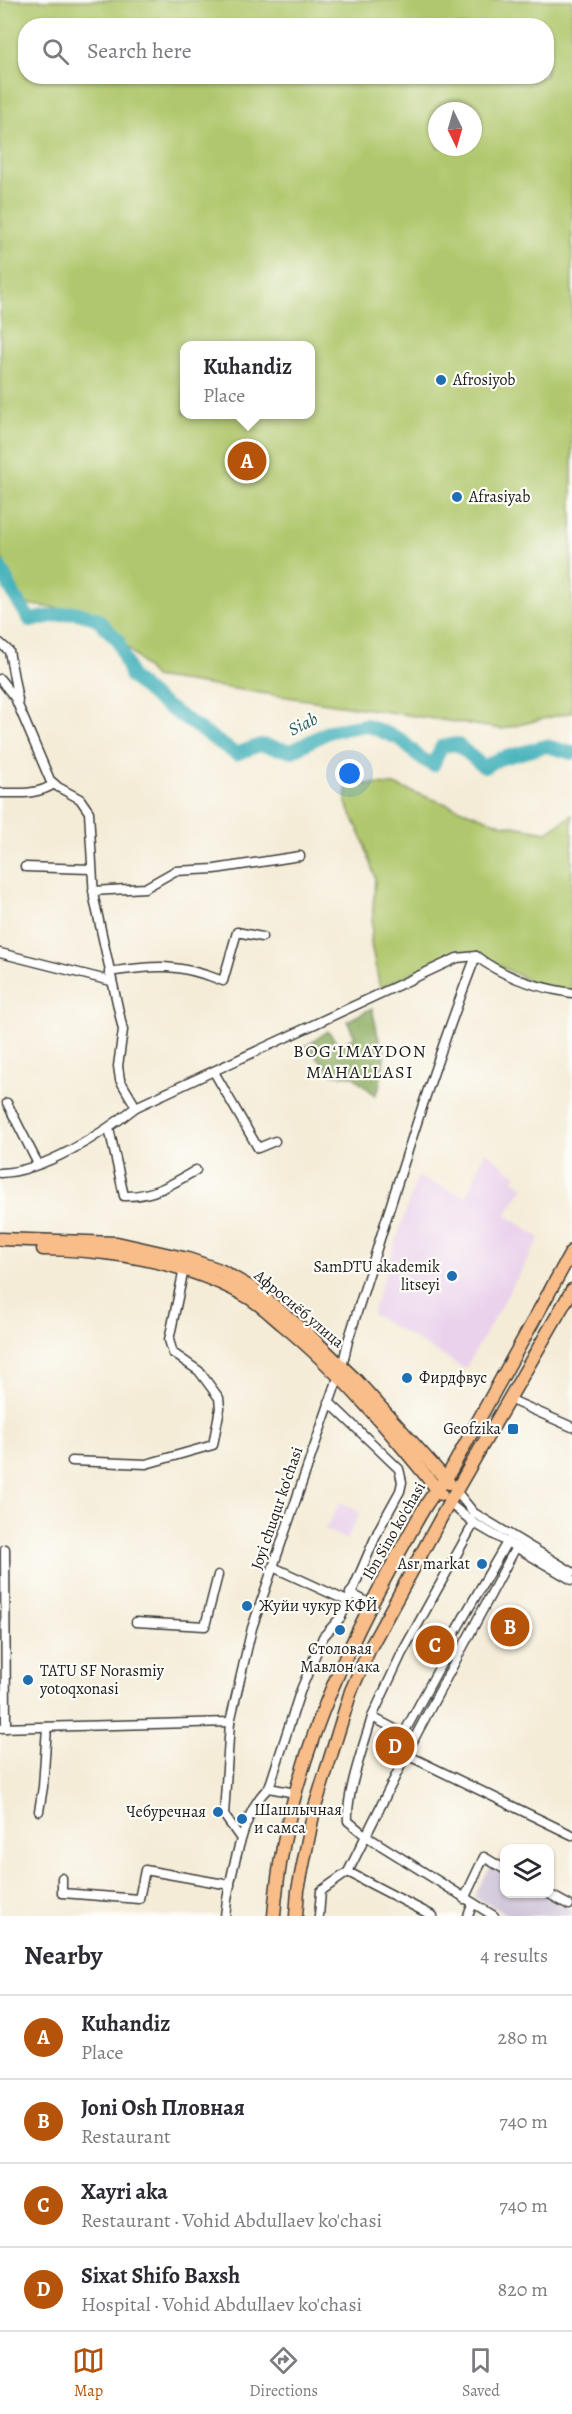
<!DOCTYPE html>
<meta charset="utf-8">
<style>
body{margin:0;font-family:Alegreya,serif;background:#f7f7f7;color:#2b2b33}
.controls{position:absolute;right:18px;bottom:18px;display:grid;overflow:hidden;border-radius:12px;box-shadow:0 2px 4px #0004}
.controls button{width:54px;height:54px;display:grid;place-items:center;padding:0;border:0;border-bottom:2px solid #e1e1e2;background:#fff;color:#2b2b33;font:30px sans-serif}
.compass{position:absolute;left:428px;top:102px;width:54px;height:54px;border-radius:50%;background:#fff;box-shadow:0 2px 4px #0004;rotate:175deg}
.you{position:absolute;left:350px;top:774px;width:21px;height:21px;margin:-15px;border:4px solid #fff;border-radius:50%;background:#1a73e8;box-shadow:0 0 0 9px #1a73e833}
.badge{display:grid;place-items:center;width:39px;height:39px;border-radius:50%;background:#b45309;color:#fff;font-size:20px;font-weight:700}
.pin{position:absolute;translate:-50% -50%;border:3px solid #fff;box-shadow:0 2px 6px #0006}
.popup{position:absolute;left:180px;top:341px;width:135px;height:78px;box-sizing:border-box;display:grid;place-content:center;border-radius:12px;background:#fff;filter:drop-shadow(0 2px 4px #0005);font-size:20px;white-space:nowrap;color:#7c7c81}
.popup b{font-size:22px;color:#2b2b33}
.popup::after{content:'';position:absolute;left:50%;top:100%;margin-left:-12px;border:12px solid transparent;border-top-color:#fff}
.list{margin:0;padding:0;list-style:none}
h2{display:flex;justify-content:space-between;align-items:center;height:78px;margin:0;padding:0 24px;font-size:26px}
h2 small{font-size:20px;font-weight:400;color:#7c7c81}
.list li{display:grid;grid-template-columns:39px 1fr auto;gap:18px;align-items:center;box-sizing:border-box;height:84px;padding:0 24px;border-top:2px solid #e1e1e2}
.list b{display:block;font-size:22px;white-space:nowrap}
.list p{margin:0;font-size:20px;white-space:nowrap;color:#7c7c81}
.list em{font-size:20px;font-style:normal;color:#7c7c81}
.icon{flex:none;width:33px;height:33px;fill:none;stroke:currentColor;stroke-width:2;stroke-linecap:round;stroke-linejoin:round}
.map{position:relative;flex:none;width:572px;height:1916px;overflow:hidden}
.search{position:absolute;background:#fff;box-shadow:0 2px 4px #0004;left:18px;right:18px;top:18px;height:66px;display:flex;align-items:center;gap:15px;box-sizing:border-box;padding:0 21px;border-radius:24px;color:#7c7c81;font-size:22px}
.sheet{height:414px;background:#fff}
nav{display:flex;justify-content:space-around;align-items:center;box-sizing:border-box;height:84px;border-top:2px solid #e1e1e2;background:#fff;font-size:16px;color:#7c7c81}
nav a{display:grid;justify-items:center;gap:3px}
nav .on{color:#b45309}
.map>svg:first-child{display:block}
.built{fill:#ead1ec}
.industrial{fill:#cabfd6}
.green{fill:#b0c86d;stroke:#667244;stroke-width:1.5;fill-rule:evenodd}
.forest{fill:#8cac60;stroke:#54643e;stroke-width:1.5}
.lines{fill:none;stroke-linecap:round;stroke-linejoin:round}
.river{stroke:#40b0b9;stroke-width:14}
.street-casing{stroke:#3c3b38;stroke-width:11}
.primary-casing{stroke:#3c3b38;stroke-width:15}
.street{stroke:#fff;stroke-width:8}
.primary{stroke:#f8bd89;stroke-width:12}
.poi-dot{fill:#1f6fb2;stroke:#fdfcf7;stroke-width:2}
.labels{text-anchor:middle;dominant-baseline:central;stroke-width:4.5;stroke-linejoin:round;paint-order:stroke}
.poi-label{font-size:16px;fill:#1c1c1c;stroke:#fdfcf7;text-anchor:start}
.street-label{font-size:16px;fill:#1c1c1c;stroke:#fdfcf7}
.water-label{font-size:18px;font-style:italic;fill:#2c5f63;stroke:#fdfcf7}
.neighbourhood-label{font-size:18px;letter-spacing:1.5px;fill:#1c1c1c;stroke:#fdfcf7}
</style>
<div class="map">
<svg width="572" height="1916" viewBox="0 0 572 1916">
<rect width="100%" height="100%" fill="#fdfcf7"/>
<filter id="ink" filterUnits="userSpaceOnUse"><feTurbulence type="fractalNoise" baseFrequency=".0167" numOctaves="2"/><feDisplacementMap in="SourceGraphic" scale="12" xChannelSelector="R" yChannelSelector="G"/><feConvolveMatrix kernelMatrix="1 2 1 2 8 2 1 2 1" color-interpolation-filters="sRGB"/></filter>
<filter id="wash" filterUnits="userSpaceOnUse"><feTurbulence type="fractalNoise" baseFrequency=".008" numOctaves="4" result="noise"/><feDisplacementMap in="SourceGraphic" scale="24" xChannelSelector="R" yChannelSelector="G"/><feGaussianBlur stdDeviation="1.35" result="paint"/><feColorMatrix in="noise" values="0 0 0 0 0 0 0 0 0 0 0 0 0 0 0 0 0 1.4 0 .05"/><feComposite in="paint" operator="in"/></filter>
<g filter="url(#wash)">
<rect width="100%" height="100%" fill="#f4ecd7"/>
<g class="built">
<polygon points="485,1151 516,1175 514,1180 524,1187 506,1215 540,1238 465,1369 372,1314 417,1177 467,1197"/>
<polygon points="341,1502 360,1513 346,1540 325,1529"/>
</g>
<polygon class="industrial" points="491,1866 504,1873 504,1894 541,1894 572,1910 572,1916 510,1916 474,1897"/>
<g class="green">
<path d="M0 0H572V712L502 729 154 677 97 613 24 604 0 554ZM26 26H546V76H26ZM437 111H473V147H437ZM184 346H310V414H184Z"/>
<polygon points="347,783 394,785 501,824 547,832 572,815 572,989 546,989 488,960 459,951 380,988 371,944 375,878 363,840 346,803"/>
</g>
<polygon class="forest" points="372,1008 378,1036 385,1052 379,1088 375,1095 353,1076 333,1074 306,1046 328,1031 339,1046 355,1037 347,1021"/>
<g class="lines">
<polyline class="river" points="0,567 14,595 30,620 74,612 96,618 118,640 131,677 156,699 236,754 260,745 292,751 330,731 366,725 400,739 419,757 433,765 442,746 457,744 484,767 499,759 546,746 572,753"/>
</g>
</g>
<g filter="url(#ink)">
<g class="lines">
<defs>
<g id="street">
<polyline points="0,643 9,651 18,700"/>
<polyline points="0,679 15,698 50,780 58,787 80,799 89,812 94,898 123,1030 118,1066 120,1080 136,1107"/>
<path d="M0 793C18 793 38 795 54 784"/>
<polyline points="25,867 91,869"/>
<polyline points="93,891 145,888 175,871 215,869 300,856"/>
<polyline points="0,953 111,981"/>
<path d="M109 972C156 965 178 963 223 981L237 932 262 937"/>
<polyline points="214,1072 258,1148 275,1141"/>
<polyline points="7,1103 38,1164"/>
<path d="M109 1128 124 1196C152 1197 173 1184 196 1170"/>
<path d="M0 1173C43 1172 102 1134 136 1107L457 958 476 956C503 977 539 988 572 993"/>
<path d="M342 1367 348 1341C389 1212 427 1082 476 956"/>
<polyline points="509,1399 572,1427"/>
<polyline points="72,1461 146,1464 213,1445 220,1408 219,1398 199,1371 173,1353 169,1340 184,1269"/>
<polyline points="456,1491 474,1513 572,1572"/>
<polyline points="449,1503 474,1523 572,1580"/>
<polyline points="5,1549 6,1728"/>
<polyline points="273,1567 347,1601"/>
<polyline points="350,1593 371,1604"/>
<polyline points="136,1622 205,1626 218,1575"/>
<path d="M372 1717C364 1745 346 1793 348 1821L366 1836 494 1916"/>
<polyline points="0,1728 230,1722"/>
<polyline points="404,1733 447,1653 454,1634 507,1542"/>
<polyline points="414,1739 372,1717 402,1653 474,1523"/>
<polyline points="407,1755 572,1835"/>
<polyline points="269,1788 300,1692 323,1637 341,1617 379,1529 400,1491 402,1482 399,1469 329,1402"/>
<polyline points="39,1811 43,1787 47,1727"/>
<polyline points="241,1839 224,1815 230,1722 252,1628 339,1375"/>
<polyline points="62,1878 62,1893 139,1899 145,1870 230,1885"/>
<polyline points="549,1894 569,1905"/>
<polyline points="464,1899 484,1857 504,1869"/>
<path d="M225 1916C228 1886 244 1805 269 1788L295 1793"/>
<polyline points="319,1916 321,1891 348,1872"/>
<polyline points="433,1916 348,1872 414,1739 516,1547"/>
<polyline points="468,1916 473,1903"/>
</g>
<g id="primary">
<polyline points="0,1239 117,1243 188,1259 220,1270 255,1290 307,1333 357,1381 449,1483"/>
<path d="M43 1249C111 1250 186 1262 246 1296 259 1303 271 1315 282 1324 343 1374 392 1434 441 1494"/>
<path d="M274 1916C283 1789 334 1670 395 1560 411 1533 424 1502 446 1479L572 1251"/>
<polyline points="296,1916 298,1890 314,1810 351,1691 370,1648 449,1503 572,1290"/>
</g>
</defs>
<use href="#street" class="street-casing"/>
<use href="#primary" class="primary-casing"/>
<use href="#street" class="street"/>
<use href="#primary" class="primary"/>
</g>
</g>
<g class="poi-dot">
<circle cx="441" cy="380" r="6"/>
<circle cx="457" cy="497" r="6"/>
<circle cx="452" cy="1276" r="6"/>
<circle cx="407" cy="1378" r="6"/>
<rect x="507" y="1423" width="12" height="12" rx="3"/>
<circle cx="482" cy="1564" r="6"/>
<circle cx="247" cy="1606" r="6"/>
<circle cx="340" cy="1630" r="6"/>
<circle cx="28" cy="1680" r="6"/>
<circle cx="218" cy="1812" r="6"/>
<circle cx="242" cy="1819" r="6"/>
</g>
<g class="labels">
<g class="poi-label">
<text x="453" y="380">Afrosiyob</text>
<text x="469" y="497">Afrasiyab</text>
<text x="440" y="1267" text-anchor="end">SamDTU akademik<tspan x="440" dy="18">litseyi</tspan></text>
<text x="419" y="1378">Фирдфвус</text>
<text x="501" y="1429" text-anchor="end">Geofzika</text>
<text x="470" y="1564" text-anchor="end">Asr markat</text>
<text x="259" y="1606">Жуйи чукур КФЙ</text>
<text x="340" y="1649" text-anchor="middle">Столовая<tspan x="340" dy="18">Мавлон ака</tspan></text>
<text x="40" y="1671">TATU SF Norasmiy<tspan x="40" dy="18">yotoqxonasi</tspan></text>
<text x="254" y="1810">Шашлычная<tspan x="254" dy="18">и самса</tspan></text>
<text x="206" y="1812" text-anchor="end">Чебуречная</text>
</g>
<g class="street-label">
<text transform="translate(299 1309) rotate(40)">Афросиёб улица</text>
<text transform="translate(277 1508) rotate(-71)">Joyi chuqur ko'chasi</text>
<text transform="translate(394 1531) rotate(-60)">Ibn Sino ko'chasi</text>
</g>
<g class="water-label">
<text transform="translate(303 724) rotate(-26)">Siab</text>
</g>
<g class="neighbourhood-label">
<text x="360" y="1051">BOG‘IMAYDON<tspan x="360" dy="21">MAHALLASI</tspan></text>
</g>
</g>
</svg>
<div class="controls">
<button><svg class="icon" aria-label="layers" viewBox="0 0 24 24"><path d="M12 4l9 5-9 5-9-5zM3 14l9 5 9-5"/></svg></button>
</div>
<svg class="compass" viewBox="-18 -18 36 36"><path d="M0-13l5 13h-10z" fill="#e53935"/><path d="M0 13l5-13h-10z" fill="#7c7c81"/></svg>
<div class="you"></div>
<div class="pin badge" style="left:247px;top:461px">A</div>
<div class="popup"><b>Kuhandiz</b>Place</div>
<div class="pin badge" style="left:510px;top:1627px">B</div>
<div class="pin badge" style="left:435px;top:1645px">C</div>
<div class="pin badge" style="left:395px;top:1746px">D</div>
<div class="search"><svg class="icon" aria-label="search" viewBox="0 0 24 24"><circle cx="10" cy="10" r="6"/><path d="M15 15l6 6"/></svg>Search here</div>
</div>
<section class="sheet">
<h2>Nearby<small>4 results</small></h2>
<ul class="list">
<li><span class="badge">A</span><div><b>Kuhandiz</b><p>Place</p></div><em>280 m</em></li>
<li><span class="badge">B</span><div><b>Joni Osh Пловная</b><p>Restaurant</p></div><em>740 m</em></li>
<li><span class="badge">C</span><div><b>Xayri aka</b><p>Restaurant · Vohid Abdullaev ko'chasi</p></div><em>740 m</em></li>
<li><span class="badge">D</span><div><b>Sixat Shifo Baxsh</b><p>Hospital · Vohid Abdullaev ko'chasi</p></div><em>820 m</em></li>
</ul>
</section>
<nav>
<a class="on"><svg class="icon" aria-label="map" viewBox="0 0 24 24"><path d="M3 6l6-2 6 2 6-2v14l-6 2-6-2-6 2zM9 4v14M15 6v14"/></svg>Map</a>
<a><svg class="icon" aria-label="directions" viewBox="0 0 24 24"><path d="M12 3l9 9-9 9-9-9zM9 14v-3h6M13 9l2 2-2 2"/></svg>Directions</a>
<a><svg class="icon" aria-label="saved" viewBox="0 0 24 24"><path d="M7 4h10v16l-5-4-5 4z"/></svg>Saved</a>
</nav>
